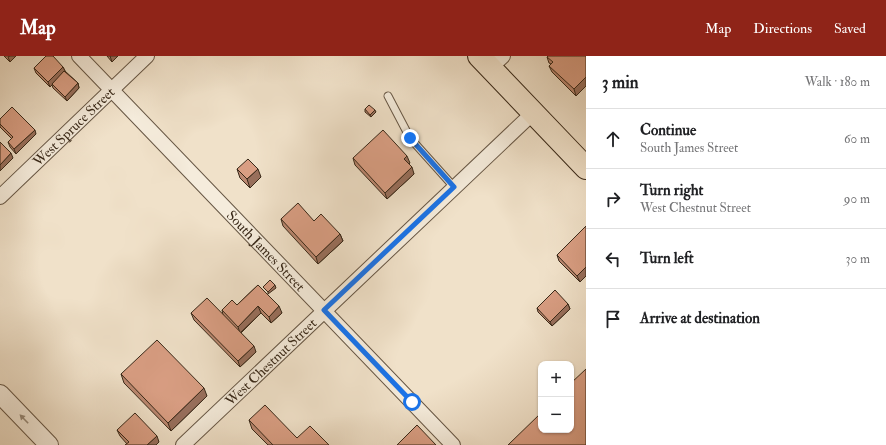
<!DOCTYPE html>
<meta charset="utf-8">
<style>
body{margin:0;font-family:"IM FELL Double Pica",serif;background:#f2f2f2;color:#202124}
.controls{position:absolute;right:12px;bottom:12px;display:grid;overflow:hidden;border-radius:8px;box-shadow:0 1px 3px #0004}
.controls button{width:36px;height:36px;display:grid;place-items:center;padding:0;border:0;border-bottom:1px solid #e0e0e0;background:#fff;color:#202124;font:20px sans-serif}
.stop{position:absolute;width:12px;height:12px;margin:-9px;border:3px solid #1a73e8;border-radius:50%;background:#fff}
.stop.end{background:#1a73e8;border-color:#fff;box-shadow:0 1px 4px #0008}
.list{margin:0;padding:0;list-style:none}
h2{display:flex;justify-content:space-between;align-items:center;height:52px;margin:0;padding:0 16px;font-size:17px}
h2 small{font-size:13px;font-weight:400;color:#757577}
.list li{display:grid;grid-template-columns:26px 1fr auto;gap:12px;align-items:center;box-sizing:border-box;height:60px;padding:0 16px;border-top:1px solid #e0e0e0}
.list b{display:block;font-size:15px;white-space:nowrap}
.list p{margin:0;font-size:13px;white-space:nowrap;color:#757577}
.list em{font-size:13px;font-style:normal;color:#757577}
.icon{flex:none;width:22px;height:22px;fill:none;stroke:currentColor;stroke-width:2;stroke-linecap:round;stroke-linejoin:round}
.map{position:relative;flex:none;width:586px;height:389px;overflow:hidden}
header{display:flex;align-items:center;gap:24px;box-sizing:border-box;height:56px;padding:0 20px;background:#8f2418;color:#fff}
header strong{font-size:19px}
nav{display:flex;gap:22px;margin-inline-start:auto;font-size:14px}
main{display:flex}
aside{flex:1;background:#fff}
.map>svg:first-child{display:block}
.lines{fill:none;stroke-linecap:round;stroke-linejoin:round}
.service-casing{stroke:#665644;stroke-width:9}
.minor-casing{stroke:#665644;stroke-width:16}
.tertiary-casing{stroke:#665644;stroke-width:20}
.primary-casing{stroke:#382818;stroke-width:24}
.service{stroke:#f5ecdc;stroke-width:7}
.minor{stroke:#f5ecdc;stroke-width:14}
.tertiary{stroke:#f5ecdc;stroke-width:18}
.primary{stroke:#f0e1c9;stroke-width:22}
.wall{fill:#bb8871;stroke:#382818}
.shaded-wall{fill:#986f5c;stroke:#382818}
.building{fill:#d99e83;stroke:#382818}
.oneway{fill:#968a7a}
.route{stroke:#1a73e8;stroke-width:5}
.labels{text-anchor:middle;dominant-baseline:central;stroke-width:3;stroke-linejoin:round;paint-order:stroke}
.street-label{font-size:14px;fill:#382818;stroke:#f5ecdc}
</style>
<header>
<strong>Map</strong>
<nav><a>Map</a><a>Directions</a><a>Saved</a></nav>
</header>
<main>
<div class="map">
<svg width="586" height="389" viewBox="0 0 586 389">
<rect width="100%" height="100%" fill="#f0e1c9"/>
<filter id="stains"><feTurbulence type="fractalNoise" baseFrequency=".005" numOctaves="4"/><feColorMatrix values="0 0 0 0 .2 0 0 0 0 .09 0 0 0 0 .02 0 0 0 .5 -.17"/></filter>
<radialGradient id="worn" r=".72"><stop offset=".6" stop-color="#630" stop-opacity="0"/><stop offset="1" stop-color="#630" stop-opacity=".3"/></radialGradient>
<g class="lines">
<defs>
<polyline id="service" points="388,40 410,82 454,131"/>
<g id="minor">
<path id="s1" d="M79 0 453 389"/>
<polyline points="490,12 503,0"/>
<path id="s2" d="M0 141 147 0"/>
<path id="s3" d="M183 389 533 57"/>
</g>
<polyline id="tertiary" points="0,338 49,389"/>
<polyline id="primary" points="479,0 586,112"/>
</defs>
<use href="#service" class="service-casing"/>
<use href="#minor" class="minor-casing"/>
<use href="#tertiary" class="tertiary-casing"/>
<use href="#primary" class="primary-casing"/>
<use href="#service" class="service"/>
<use href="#minor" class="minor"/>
<use href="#tertiary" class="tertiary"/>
<use href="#primary" class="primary"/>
</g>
<g class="wall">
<polygon points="4,0 16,0 10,6"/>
<polygon points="107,0 118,0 112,6"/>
<polygon points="586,0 576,40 552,16 549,10 551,8 549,7 547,1"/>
<polygon points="63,11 65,15 78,27 79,32 67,45 53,32 52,29 50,31 36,17 34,12"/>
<polygon points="365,53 376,56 371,61 365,56"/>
<polygon points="0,63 36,78 16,98 10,91 8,86 12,83 0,71"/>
<polygon points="353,102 410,107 409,108 414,118 387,143 355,109"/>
<polygon points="237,113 261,121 250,132 240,122"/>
<polygon points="281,163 314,165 340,178 343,185 318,208 283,170"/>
<polygon points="586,170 586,220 580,226 559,205 557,199"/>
<polygon points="258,229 282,257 271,267 261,257 241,277 256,296 240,311 194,264 191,257 223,259 222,254 237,249"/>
<polygon points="568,248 570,253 552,270 538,256 537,252"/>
<polygon points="121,318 207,340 171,375 124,327"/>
<polygon points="249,364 297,382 329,389 268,389 252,373"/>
<polygon points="117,374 159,386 156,389 125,389 127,388 120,380"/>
</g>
<g class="shaded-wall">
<polygon points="10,0 16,0 10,6 8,1"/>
<polygon points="110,0 118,0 112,6"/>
<polygon points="63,11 65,15 50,31 48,26"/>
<polygon points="586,21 586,30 576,40 574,33"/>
<polygon points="78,27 79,32 67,45 65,41"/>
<polygon points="375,54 376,56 371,61 370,59"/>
<polygon points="35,74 36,78 16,98 14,93"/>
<polygon points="11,97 13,102 0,115 0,109"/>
<polygon points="407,100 410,107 407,110 404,103"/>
<polygon points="412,111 414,118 387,143 385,137"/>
<polygon points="258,113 261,121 250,132 247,123"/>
<polygon points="340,178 343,185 318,208 316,201"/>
<polygon points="586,211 586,220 580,226 577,220"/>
<polygon points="275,229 276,232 268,238 268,236"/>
<polygon points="568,248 570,253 552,270 550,266"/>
<polygon points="258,250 261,257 240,277 238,271"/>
<polygon points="279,250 282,257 271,267 269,261"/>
<polygon points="254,290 256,296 240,311 238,305"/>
<polygon points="204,332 207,340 171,375 168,367"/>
<polygon points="157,380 159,386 156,389 147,389"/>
</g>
<g class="building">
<polygon points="46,0 53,0 63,11 48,26 34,12"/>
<polygon points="548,0 586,0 586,21 574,33 549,10 553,6 547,1"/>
<polygon points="64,15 78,27 65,41 52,28"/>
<polygon points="369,49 375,54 370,59 365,53"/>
<polygon points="12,51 35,74 14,93 8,86 13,81 0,68 0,63"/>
<polygon points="383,74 407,100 404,103 412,111 385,137 353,102"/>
<polygon points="0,86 11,97 0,109"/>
<polygon points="248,103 258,113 247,123 237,113"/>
<polygon points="298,147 314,165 321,158 340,178 316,201 281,163"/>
<polygon points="586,170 586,211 577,220 557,199"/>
<polygon points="270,224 275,229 268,236 263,231"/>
<polygon points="258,229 279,250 269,261 258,250 238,271 222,254 232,244 237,249"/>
<polygon points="555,234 568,248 550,266 537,252"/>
<polygon points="207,242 254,290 238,305 191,257"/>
<polygon points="157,284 204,332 168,367 121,318"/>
<polygon points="586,313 586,389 508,389 541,357 541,374 571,374 571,327"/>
<polygon points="265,349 297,382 310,370 329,389 273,389 249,364"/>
<polygon points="135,357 157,380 147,389 125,389 129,386 117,374"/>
<polygon points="417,369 436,389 397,389"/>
</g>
<defs><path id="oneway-solid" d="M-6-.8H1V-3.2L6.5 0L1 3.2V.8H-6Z"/></defs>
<use class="oneway" href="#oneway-solid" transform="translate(24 363) rotate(-134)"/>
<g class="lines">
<polyline class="route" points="410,82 454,131 324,254 412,346"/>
</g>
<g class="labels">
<g class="street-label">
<text stroke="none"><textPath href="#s2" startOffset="102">West Spruce Street</textPath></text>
<text stroke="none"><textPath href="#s1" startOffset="270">South James Street</textPath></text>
<text stroke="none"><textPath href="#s3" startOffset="121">West Chestnut Street</textPath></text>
</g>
</g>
<rect width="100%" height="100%" filter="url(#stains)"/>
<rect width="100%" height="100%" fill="url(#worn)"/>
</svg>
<div class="controls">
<button>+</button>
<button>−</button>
</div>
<div class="stop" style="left:412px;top:346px"></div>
<div class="stop end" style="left:410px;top:82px"></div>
</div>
<aside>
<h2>3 min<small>Walk · 180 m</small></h2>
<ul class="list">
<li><svg class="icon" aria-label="ahead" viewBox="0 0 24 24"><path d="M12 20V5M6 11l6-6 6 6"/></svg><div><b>Continue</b><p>South James Street</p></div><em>60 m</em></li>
<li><svg class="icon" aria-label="right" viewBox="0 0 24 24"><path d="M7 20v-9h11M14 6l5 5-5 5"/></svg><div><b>Turn right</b><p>West Chestnut Street</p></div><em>90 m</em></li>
<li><svg class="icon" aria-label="left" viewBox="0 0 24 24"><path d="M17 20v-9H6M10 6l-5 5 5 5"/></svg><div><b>Turn left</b></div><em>30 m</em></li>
<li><svg class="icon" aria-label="arrive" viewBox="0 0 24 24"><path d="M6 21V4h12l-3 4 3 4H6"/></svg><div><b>Arrive at destination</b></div></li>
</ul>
</aside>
</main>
